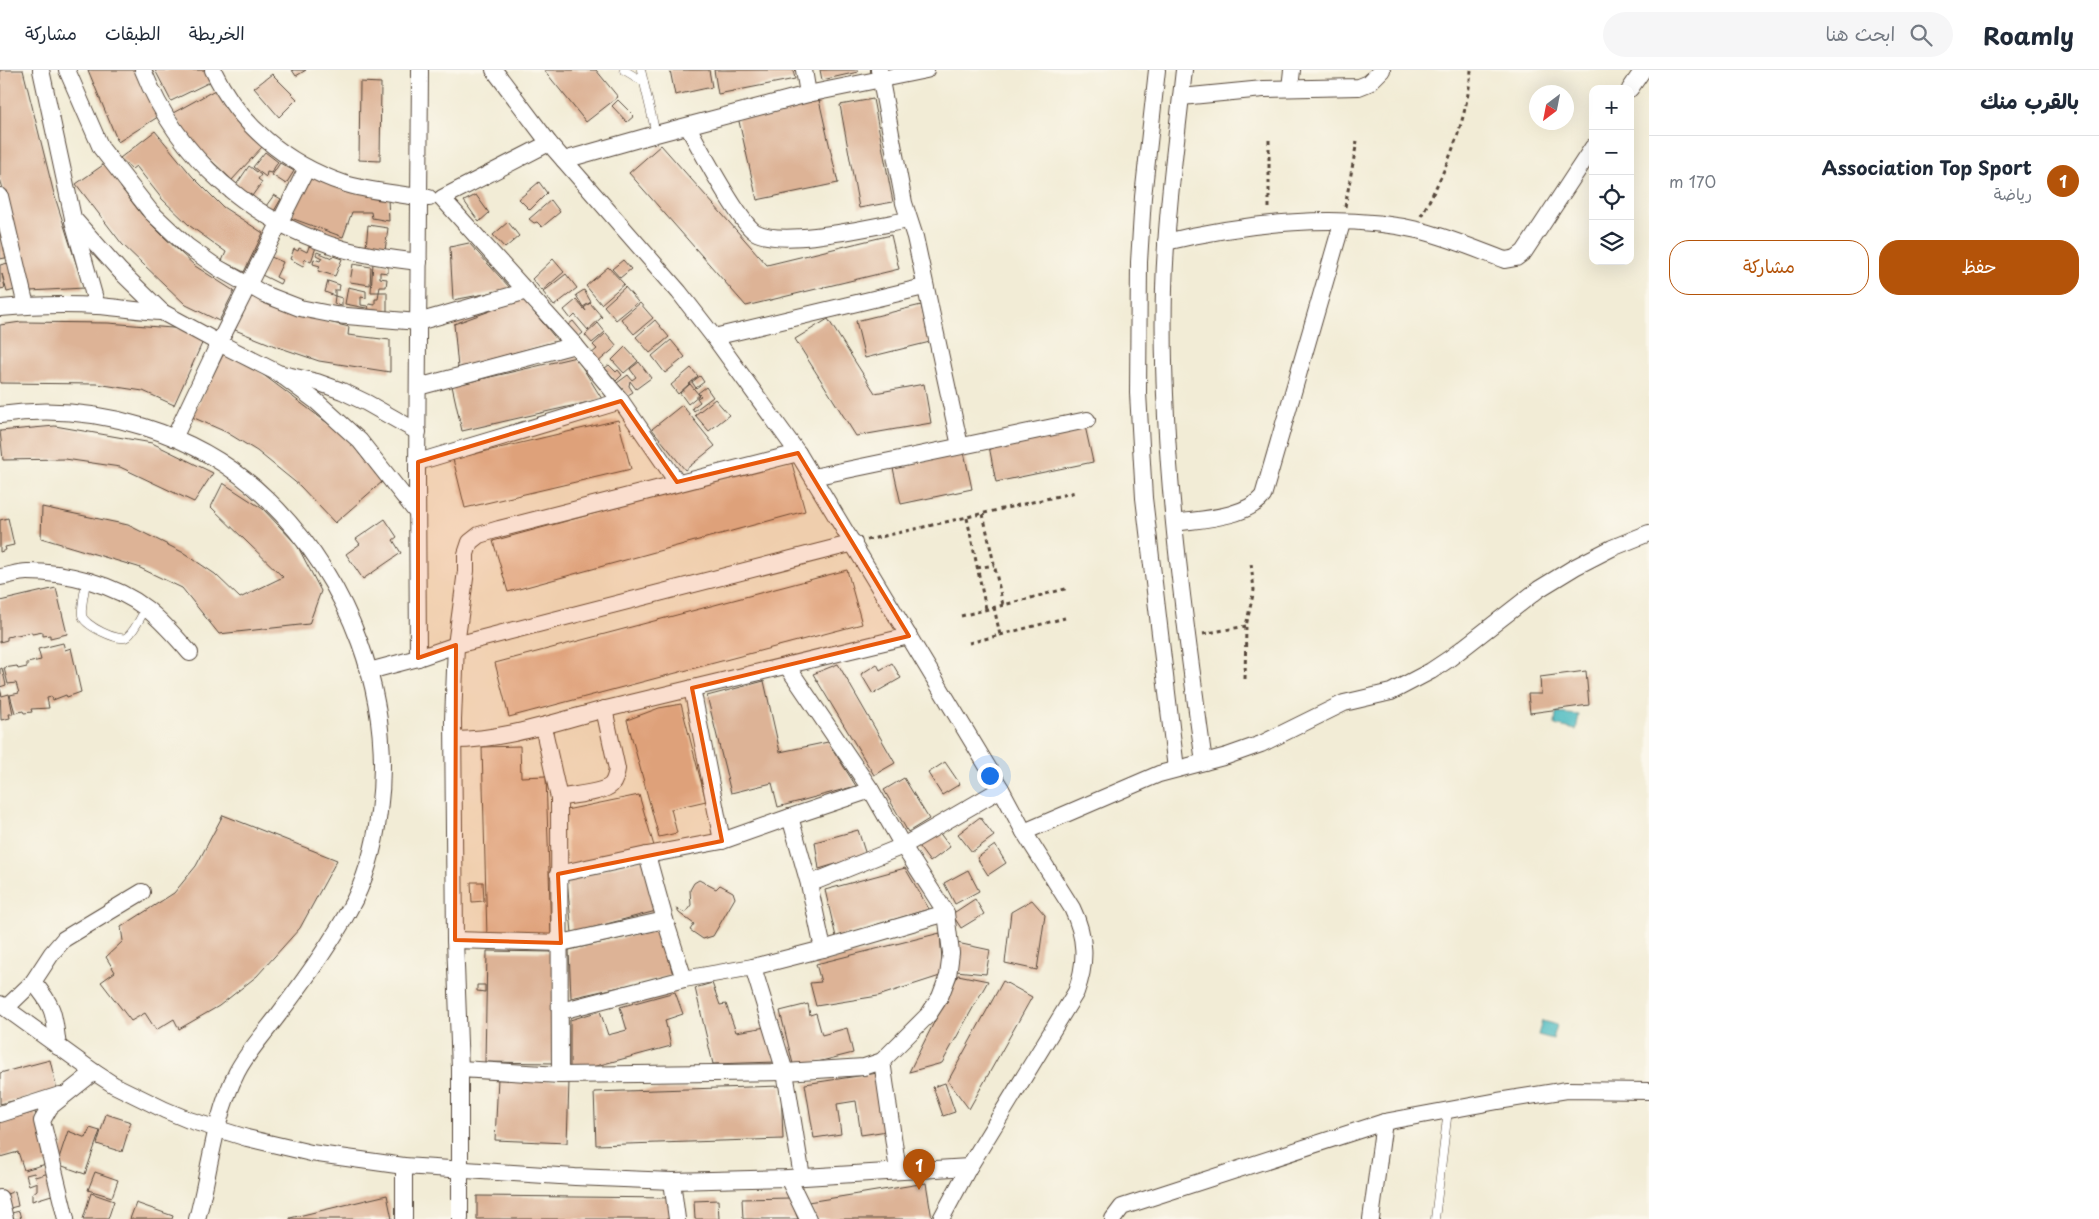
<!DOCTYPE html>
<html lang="ar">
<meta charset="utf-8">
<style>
body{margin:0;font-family:"Playpen Sans","Playpen Sans Arabic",sans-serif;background:#f6f6f7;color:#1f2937;direction:rtl}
.controls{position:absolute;right:15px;top:15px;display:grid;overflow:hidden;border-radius:10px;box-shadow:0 5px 20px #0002}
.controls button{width:45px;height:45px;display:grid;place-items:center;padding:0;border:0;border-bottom:1px solid #e0e1e3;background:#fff;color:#1f2937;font:25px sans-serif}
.compass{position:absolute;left:1529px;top:15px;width:45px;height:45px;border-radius:50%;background:#fff;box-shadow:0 5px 20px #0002;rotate:212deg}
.you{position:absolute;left:989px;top:705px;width:18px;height:18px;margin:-12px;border:4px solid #fff;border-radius:50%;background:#1a73e8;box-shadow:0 0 0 8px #1a73e833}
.badge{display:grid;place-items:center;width:32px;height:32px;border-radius:50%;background:#b45309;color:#fff;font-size:16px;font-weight:700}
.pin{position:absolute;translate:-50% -41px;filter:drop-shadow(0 1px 2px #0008)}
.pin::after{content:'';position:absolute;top:26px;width:18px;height:15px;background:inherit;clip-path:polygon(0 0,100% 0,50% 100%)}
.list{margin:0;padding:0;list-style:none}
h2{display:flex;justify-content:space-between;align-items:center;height:65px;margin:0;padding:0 20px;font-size:21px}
h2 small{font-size:16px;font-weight:400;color:#747a83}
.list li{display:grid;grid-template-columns:32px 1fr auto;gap:15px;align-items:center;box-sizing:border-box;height:90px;padding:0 20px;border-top:1px solid #e0e1e3}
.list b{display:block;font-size:19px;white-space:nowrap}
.list p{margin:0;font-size:16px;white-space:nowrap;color:#747a83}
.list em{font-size:16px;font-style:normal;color:#747a83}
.actions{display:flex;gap:10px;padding:15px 20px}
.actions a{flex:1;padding:11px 0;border:1px solid #b45309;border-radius:20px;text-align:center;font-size:18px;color:#b45309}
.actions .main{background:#b45309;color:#fff}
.icon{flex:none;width:28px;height:28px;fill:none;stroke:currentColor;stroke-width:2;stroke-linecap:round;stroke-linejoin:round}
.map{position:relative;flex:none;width:1649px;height:1149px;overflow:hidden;direction:ltr}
header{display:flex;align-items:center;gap:30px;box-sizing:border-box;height:70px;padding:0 25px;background:#fff;border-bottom:1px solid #e0e1e3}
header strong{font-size:24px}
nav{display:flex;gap:28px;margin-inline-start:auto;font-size:18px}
.search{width:350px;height:45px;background:#f6f6f7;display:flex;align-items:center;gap:12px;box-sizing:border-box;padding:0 18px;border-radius:28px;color:#747a83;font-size:19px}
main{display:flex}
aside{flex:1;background:#fff}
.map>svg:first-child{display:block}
.water{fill:#4bbac0;stroke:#43726f}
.building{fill:#ddb396}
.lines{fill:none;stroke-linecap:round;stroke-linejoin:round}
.service-casing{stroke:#56473a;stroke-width:9}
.minor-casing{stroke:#56473a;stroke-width:18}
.path{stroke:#56473a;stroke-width:3;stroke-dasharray:4 4;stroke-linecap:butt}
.service{stroke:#fff;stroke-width:8}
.minor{stroke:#fff;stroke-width:16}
.marked{fill:#e8590c;fill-opacity:0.2;stroke:#e8590c;stroke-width:4;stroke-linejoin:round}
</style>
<header>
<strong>Roamly</strong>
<div class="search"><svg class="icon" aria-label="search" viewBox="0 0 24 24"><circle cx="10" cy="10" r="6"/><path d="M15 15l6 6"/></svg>ابحث هنا</div>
<nav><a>الخريطة</a><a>الطبقات</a><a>مشاركة</a></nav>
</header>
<main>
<aside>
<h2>بالقرب منك<small></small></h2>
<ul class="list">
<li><span class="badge">1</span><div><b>Association Top Sport</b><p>رياضة</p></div><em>170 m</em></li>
</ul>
<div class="actions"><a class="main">حفظ</a><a>مشاركة</a></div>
</aside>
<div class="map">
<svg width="1649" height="1149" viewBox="0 0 1649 1149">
<rect width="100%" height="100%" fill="#fbf7ec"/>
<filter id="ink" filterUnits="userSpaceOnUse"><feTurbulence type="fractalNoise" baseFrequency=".02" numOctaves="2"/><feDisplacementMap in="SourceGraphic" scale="10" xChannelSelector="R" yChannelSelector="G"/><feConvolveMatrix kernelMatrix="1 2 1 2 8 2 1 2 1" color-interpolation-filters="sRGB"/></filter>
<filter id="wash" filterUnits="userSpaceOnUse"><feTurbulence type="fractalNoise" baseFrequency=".0096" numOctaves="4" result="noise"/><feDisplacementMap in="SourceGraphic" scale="20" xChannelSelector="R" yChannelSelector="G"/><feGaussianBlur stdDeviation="1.12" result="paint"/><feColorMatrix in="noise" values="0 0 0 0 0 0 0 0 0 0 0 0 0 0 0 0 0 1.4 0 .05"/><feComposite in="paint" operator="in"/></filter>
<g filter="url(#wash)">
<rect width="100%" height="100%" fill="#f2ecd6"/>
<g class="water">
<polygon points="1556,643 1579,645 1576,660 1555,655"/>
<polygon points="1542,951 1557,955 1553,969 1538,965"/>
</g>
<g id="blocks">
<g class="building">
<polygon points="0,0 23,0 54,124 84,218 30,221 0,108"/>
<polygon points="88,0 139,0 161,45 118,72"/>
<polygon points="155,0 206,0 212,11 171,31"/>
<polygon points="292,0 306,0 296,6"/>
<polygon points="544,0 596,0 618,27 586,52"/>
<polygon points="670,0 709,0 712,17 675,25"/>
<polygon points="714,0 793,0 795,9 718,24"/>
<polygon points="820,0 858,0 858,2 822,10"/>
<polygon points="272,4 297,29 279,47 254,18"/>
<polygon points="360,12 381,13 380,91 359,90"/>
<polygon points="215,20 233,45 262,77 232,110 198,78 173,43"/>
<polygon points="873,29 893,132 859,138 840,35"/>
<polygon points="618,30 634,46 627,52 612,36"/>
<polygon points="819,30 838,113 757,130 738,47"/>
<polygon points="155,61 192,106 223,137 263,163 244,202 222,191 226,182 190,156 162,129 136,96 132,99 120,88"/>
<polygon points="661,75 767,195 891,165 899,199 746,236 629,103"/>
<polygon points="265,82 278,92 271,103 267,102 266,107 253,97"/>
<polygon points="106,93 122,119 142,145 164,167 195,196 234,221 219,251 186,235 122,174 76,114"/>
<polygon points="280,93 294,101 286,114 272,105"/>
<polygon points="249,96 261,105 258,109 262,112 252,126 236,115"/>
<polygon points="307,103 388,128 389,151 372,148 371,142 352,142 343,167 291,148"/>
<polygon points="539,112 547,123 530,140 519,129"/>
<polygon points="274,125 281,129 274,141 266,136"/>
<polygon points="476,125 489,143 479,152 464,131"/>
<polygon points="551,130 560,142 542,157 537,152 534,153 529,149"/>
<polygon points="508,152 519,166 505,178 493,165"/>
<polygon points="368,155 388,158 385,181 366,178"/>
<polygon points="0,163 10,187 0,189"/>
<polygon points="469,173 511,219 453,230 450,177"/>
<polygon points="310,174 316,177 311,192 305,189 303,196 290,189 294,179 298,181 299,178 307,182"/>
<polygon points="317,182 332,188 333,186 342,189 335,206 318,201 320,196 313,194 314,189 320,191 322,188 316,185"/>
<polygon points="271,187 283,192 276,207 282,210 280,214 262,205"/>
<polygon points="553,189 564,202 542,221 532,209"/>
<polygon points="623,190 631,199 620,208 612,199"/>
<polygon points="12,192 19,219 7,222 2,204 5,218 0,219 0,195"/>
<polygon points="373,193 388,195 388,203 380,202 380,208 387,209 386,217 380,217 379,222 387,222 387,242 368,239 369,234 375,235 375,229 378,229 379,222 371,222"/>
<polygon points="353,194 371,197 370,215 350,212"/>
<polygon points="608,197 624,214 601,234 586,216"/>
<polygon points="566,204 577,218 554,236 543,222"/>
<polygon points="328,211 340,215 339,220 335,220 335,226 325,222"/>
<polygon points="348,217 366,221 366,228 361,227 361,235 367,236 366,238 345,234"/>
<polygon points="625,217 638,232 616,250 604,236"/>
<polygon points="584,220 591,232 583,237 576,225"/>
<polygon points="250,226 289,242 349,257 348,265 390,270 390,302 319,291 275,276 235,260"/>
<polygon points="335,226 342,228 342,236 334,234"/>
<polygon points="523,229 558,271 458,298 454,254"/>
<polygon points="576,230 586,241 584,238 590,233 602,247 588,260 575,245 571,249 564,240"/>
<polygon points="640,233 653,248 634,264 621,249"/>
<polygon points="921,235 930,272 865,288 856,251"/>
<polygon points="828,249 875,323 924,314 931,353 856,366 795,269"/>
<polygon points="655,250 669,267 650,283 636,267"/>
<polygon points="573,251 583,263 578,267 568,255"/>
<polygon points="21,252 108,253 185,259 204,269 174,335 143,321 97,314 0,313 0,255"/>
<polygon points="598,253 605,262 592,273 585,265"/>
<polygon points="606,263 617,276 597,293 590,285 597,279 593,275"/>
<polygon points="671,270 685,287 665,303 652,286"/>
<polygon points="625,277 638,291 624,303 612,290"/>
<polygon points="225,281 253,297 346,367 382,412 335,453 300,416 257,381 226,362 192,347"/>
<polygon points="576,287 602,329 462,361 452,316"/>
<polygon points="639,292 651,308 636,319 630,311 629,316 633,322 628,325 617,313 628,305 632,310 636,307 630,299"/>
<polygon points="609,295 616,302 618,300 622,305 616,311 605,298"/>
<polygon points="691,298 698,306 678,324 671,315"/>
<polygon points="700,306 704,312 696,318 692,312"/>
<polygon points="690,314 699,325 688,334 680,323"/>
<polygon points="706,317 713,327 694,341 692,338 700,332 697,328 701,326 698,323"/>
<polygon points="715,329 729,345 709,361 695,345"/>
<polygon points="682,335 715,376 685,400 652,359"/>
<polygon points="618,350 631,399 465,438 453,389"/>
<polygon points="55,356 152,373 213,403 194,432 120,397 65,389 3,390 0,361"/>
<polygon points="1085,356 1093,392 996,412 989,376"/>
<polygon points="964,382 972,419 901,434 893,398"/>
<polygon points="791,390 805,441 508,522 493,471"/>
<polygon points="223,413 263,439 297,475 321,521 309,554 219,564 182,518 138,497 41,468 42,437 128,455 184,483 215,504 240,528 283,507 211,437"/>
<polygon points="8,448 14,475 5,477 6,480 0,482 0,450"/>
<polygon points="385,449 397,467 393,470 401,483 363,509 346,484 360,474 356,469"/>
<polygon points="847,500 862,554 509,647 495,593"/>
<polygon points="56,518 67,564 50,568 50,565 43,566 43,562 32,564 32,562 7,567 7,570 0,572 0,531"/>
<polygon points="63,573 65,580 71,578 81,622 67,627 66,625 53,630 52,627 47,628 49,638 31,639 32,642 24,643 23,641 15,643 10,625 19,623 16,613 8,614 4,598 17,596 18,599 27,597 27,593 41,590 38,579"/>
<polygon points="892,593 901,608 873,624 861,604 877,594 880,600"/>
<polygon points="838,594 895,693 874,705 813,604"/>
<polygon points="2,598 6,615 0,617 0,599"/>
<polygon points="1586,601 1589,635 1530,643 1528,624 1541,624 1540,607"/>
<polygon points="764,611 780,682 828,672 856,716 778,737 772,713 731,723 707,626"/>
<polygon points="0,619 2,626 9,624 13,644 9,644 10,648 1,650"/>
<polygon points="681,634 706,731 671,739 677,763 659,767 627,650 659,638"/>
<polygon points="520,676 521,707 546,706 551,866 487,867 482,677"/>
<polygon points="945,692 960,714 942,725 928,703"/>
<polygon points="904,708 929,749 908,762 884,720"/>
<polygon points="639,725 654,776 568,795 566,740"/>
<polygon points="223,745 337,790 300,858 257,906 219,936 179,959 174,949 156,960 145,943 131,951 101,912 115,902 106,887 123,871 121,857 174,823 196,796"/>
<polygon points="980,747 994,766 972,782 958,764"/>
<polygon points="936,758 950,777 930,792 916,773"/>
<polygon points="858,760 866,785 819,799 815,772"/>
<polygon points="995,775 1006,793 988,805 977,788"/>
<polygon points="644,789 656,841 572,863 567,810"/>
<polygon points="905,798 929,839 836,867 825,820"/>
<polygon points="968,800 979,821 955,834 944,813"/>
<polygon points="699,810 716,819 720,815 733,822 735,828 713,866 703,869 690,860 694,854 679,843 676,838 685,843 691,835 690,820 694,813"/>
<polygon points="471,812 483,812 484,831 472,832"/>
<polygon points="975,829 984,844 961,858 952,844"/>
<polygon points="1032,830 1045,845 1037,900 1005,893 1011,842"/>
<polygon points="661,859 673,905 571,928 569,880"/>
<polygon points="940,863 943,905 878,926 816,936 810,913 821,912 816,894"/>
<polygon points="957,873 990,880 986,904 956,901"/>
<polygon points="487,881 555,882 553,993 485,992"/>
<polygon points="958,905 988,911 942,993 909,1002"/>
<polygon points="1003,911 1032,927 969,1039 948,1011"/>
<polygon points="712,913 720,935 726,934 736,962 766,957 776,992 713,994 695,918"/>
<polygon points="477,915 485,915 485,922 477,921"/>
<polygon points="675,922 683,944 665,950 671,976 570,1003 570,950 600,941 608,965 627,960 620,937"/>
<polygon points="808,934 810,945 816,943 822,965 847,958 853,983 794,998 780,941"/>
<polygon points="50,990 57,1020 0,1034 0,1003"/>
<polygon points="878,1003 887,1061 861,1065 856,1031 837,1034 841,1064 814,1068 805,1014"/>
<polygon points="498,1008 569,1012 567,1073 495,1070"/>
<polygon points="945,1013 955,1042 943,1046 933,1017"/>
<polygon points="781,1016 783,1069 596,1075 594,1022"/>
<polygon points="35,1042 50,1093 24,1100 18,1082 0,1087 0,1052"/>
<polygon points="106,1044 131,1052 122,1082 97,1074"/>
<polygon points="90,1058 100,1061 85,1104 57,1094 68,1061 86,1068"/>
<polygon points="95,1102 118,1110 112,1127 88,1120"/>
<polygon points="34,1103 35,1107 49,1103 55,1124 32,1131 32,1124 37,1120 37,1112 29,1115 26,1105"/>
<polygon points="926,1113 932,1149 817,1149 808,1132"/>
<polygon points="15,1121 18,1136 10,1138 7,1124"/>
<polygon points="91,1123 114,1131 108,1149 83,1149"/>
<polygon points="387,1125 392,1149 290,1149 290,1148"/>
<polygon points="477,1126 673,1128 673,1149 477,1149"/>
<polygon points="790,1128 798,1149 743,1149 742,1129"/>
<polygon points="718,1130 719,1149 695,1149 694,1131"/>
<polygon points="136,1133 173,1146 172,1149 130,1149"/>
<polygon points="19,1141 21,1149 14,1149 12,1143"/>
</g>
</g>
</g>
<g filter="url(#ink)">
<use href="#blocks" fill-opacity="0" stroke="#56473a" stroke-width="1"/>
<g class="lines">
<defs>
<g id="service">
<polyline points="624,0 644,12"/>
<polyline points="641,0 656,64"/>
<path d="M86 511C85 521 81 535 82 545 83 555 120 573 127 567 135 561 141 546 146 538"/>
<polyline points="1435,1149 1448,1040"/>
</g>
<g id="minor">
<polyline points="41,0 73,148 120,201 162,242 219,273 278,303 317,312 342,321 367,333 418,362"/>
<polyline points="67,0 101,78 151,142 187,176 218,198 264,224 300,238 335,245 418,252 527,221"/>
<path d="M143 0C178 89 252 152 343 179 368 186 393 189 419 192"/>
<path d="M213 0C238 54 286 94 343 113 366 121 394 123 418 127L429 128"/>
<path d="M494 0 549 73 679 222 714 267 798 383 1001 719 1024 762 1072 838C1086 867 1087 892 1076 922L969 1097 941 1149"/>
<polyline points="804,0 808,24"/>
<polyline points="879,0 904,133 915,167 960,376"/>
<polyline points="1157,0 1143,127 1139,192 1138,323 1144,428 1176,699"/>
<path d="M1184 0C1176 73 1166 145 1164 218 1160 377 1182 534 1204 692"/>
<polyline points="1290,18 1292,0"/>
<polyline points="1630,19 1643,0"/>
<polyline points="1181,27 1263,19 1359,17 1369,13 1382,0"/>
<path d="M688 57C700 78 738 151 755 162 783 178 874 156 908 150"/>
<polyline points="549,73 442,128 575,275 621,331 677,412"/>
<polyline points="564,90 656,64 808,24 926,0"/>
<polyline points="0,126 26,236"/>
<polyline points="73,151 97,236"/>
<path d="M1166 172C1244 153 1343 142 1422 161 1450 168 1478 180 1505 190L1516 188 1524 182 1593 77"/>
<path d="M0 238C32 235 65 234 97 236 119 237 140 242 162 242"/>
<polyline points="714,267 924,217"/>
<polyline points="284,307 316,331 360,371 417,443"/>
<polyline points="418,317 575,275"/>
<path d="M0 345C94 331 199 362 267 429 350 510 394 626 379 742 375 776 366 810 349 840 329 877 304 911 279 944 265 963 248 981 237 1002 214 1047 210 1101 197 1149"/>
<polyline points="174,368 219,273 307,98"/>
<polyline points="418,392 621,331"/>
<polyline points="813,407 1087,350"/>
<path d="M1175 453C1201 449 1245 448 1263 426L1342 153"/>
<path d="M0 507C9 506 18 502 27 502 67 502 115 514 147 539 163 552 177 568 190 583"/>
<polyline points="418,588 417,403 420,0"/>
<polyline points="369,601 418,588 456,575 854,473"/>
<polyline points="692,618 722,771"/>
<polyline points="543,656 559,728"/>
<path d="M454 670C506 670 556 651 606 639 707 614 808 591 909 566"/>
<polygon points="790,747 809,814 823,879 753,897 684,909 665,850 647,785 722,771"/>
<polyline points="790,747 871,720"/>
<polyline points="1024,762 1159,704 1227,686 1261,674 1344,633 1391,622 1431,601 1449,589 1539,519 1575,497 1612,478 1649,463"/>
<polyline points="558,804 647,785"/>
<polyline points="809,814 903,776 1001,719"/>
<polyline points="455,870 453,650 456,575 466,501 466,484 470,472 479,465 499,459 798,383"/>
<polyline points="823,879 946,843"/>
<polyline points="753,897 785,1002 802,1107"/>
<path d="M33 912C55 937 54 945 58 977"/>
<polyline points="0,934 94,1002 114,1015 165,1040 189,1050 247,1068 311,1083 404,1096 575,1107 672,1111 788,1108 969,1097"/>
<polyline points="6,938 33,912 52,883 64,869 142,822"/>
<polyline points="561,941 684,909"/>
<polyline points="882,991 898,1101"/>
<polyline points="460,999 455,870 561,873 665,850"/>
<path d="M560 1005 559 728C571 725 603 723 611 715 615 711 616 705 617 699L604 639"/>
<polyline points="0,1044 60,1025"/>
<polyline points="404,1096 404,1149"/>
<polyline points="788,1108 808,1149"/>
<polyline points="672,1111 677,1149"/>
<polyline points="0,1128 5,1149"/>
<polyline points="66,1149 42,1051 50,1037 94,1002"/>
<polyline points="460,1149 460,999 560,1005 785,1002 864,997 882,991 929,944 940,927 948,906 951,883 946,843 903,776 871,720 787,596"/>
<polyline points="1113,1149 1122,1137 1384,1052 1498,1031 1567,1020 1649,1021"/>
<polyline points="1371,1149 1384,1052"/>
</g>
</defs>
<use href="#service" class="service-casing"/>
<use href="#minor" class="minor-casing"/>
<g class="path">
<polyline points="1269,70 1269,141"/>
<polyline points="1345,137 1357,71"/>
<path d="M1421 146C1446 101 1467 52 1471 0"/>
<polyline points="983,444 1003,535"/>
<polyline points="967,448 986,539"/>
<polyline points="867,470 1076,422"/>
<polyline points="977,498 994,495"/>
<polyline points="994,537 1000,565"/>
<polyline points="961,546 1069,518"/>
<polyline points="1203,564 1246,556"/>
<polyline points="969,573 1065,548"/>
<polyline points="1245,609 1246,556 1254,520 1251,493"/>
</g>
<use href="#service" class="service"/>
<use href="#minor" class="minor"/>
</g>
</g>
<path class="marked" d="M621 331 677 412 798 383 909 566 692 618 722 771 558 804 561 873 455 870 456 575 418 588V392Z"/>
</svg>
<div class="controls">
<button>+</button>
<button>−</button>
<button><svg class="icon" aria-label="locate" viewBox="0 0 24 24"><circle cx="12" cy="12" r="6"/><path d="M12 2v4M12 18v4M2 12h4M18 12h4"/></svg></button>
<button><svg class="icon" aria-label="layers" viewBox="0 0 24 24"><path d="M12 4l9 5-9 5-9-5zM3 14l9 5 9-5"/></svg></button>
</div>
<svg class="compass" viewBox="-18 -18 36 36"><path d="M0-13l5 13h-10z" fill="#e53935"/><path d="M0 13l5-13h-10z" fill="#747a83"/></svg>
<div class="you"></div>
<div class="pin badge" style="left:919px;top:1120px">1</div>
</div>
</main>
